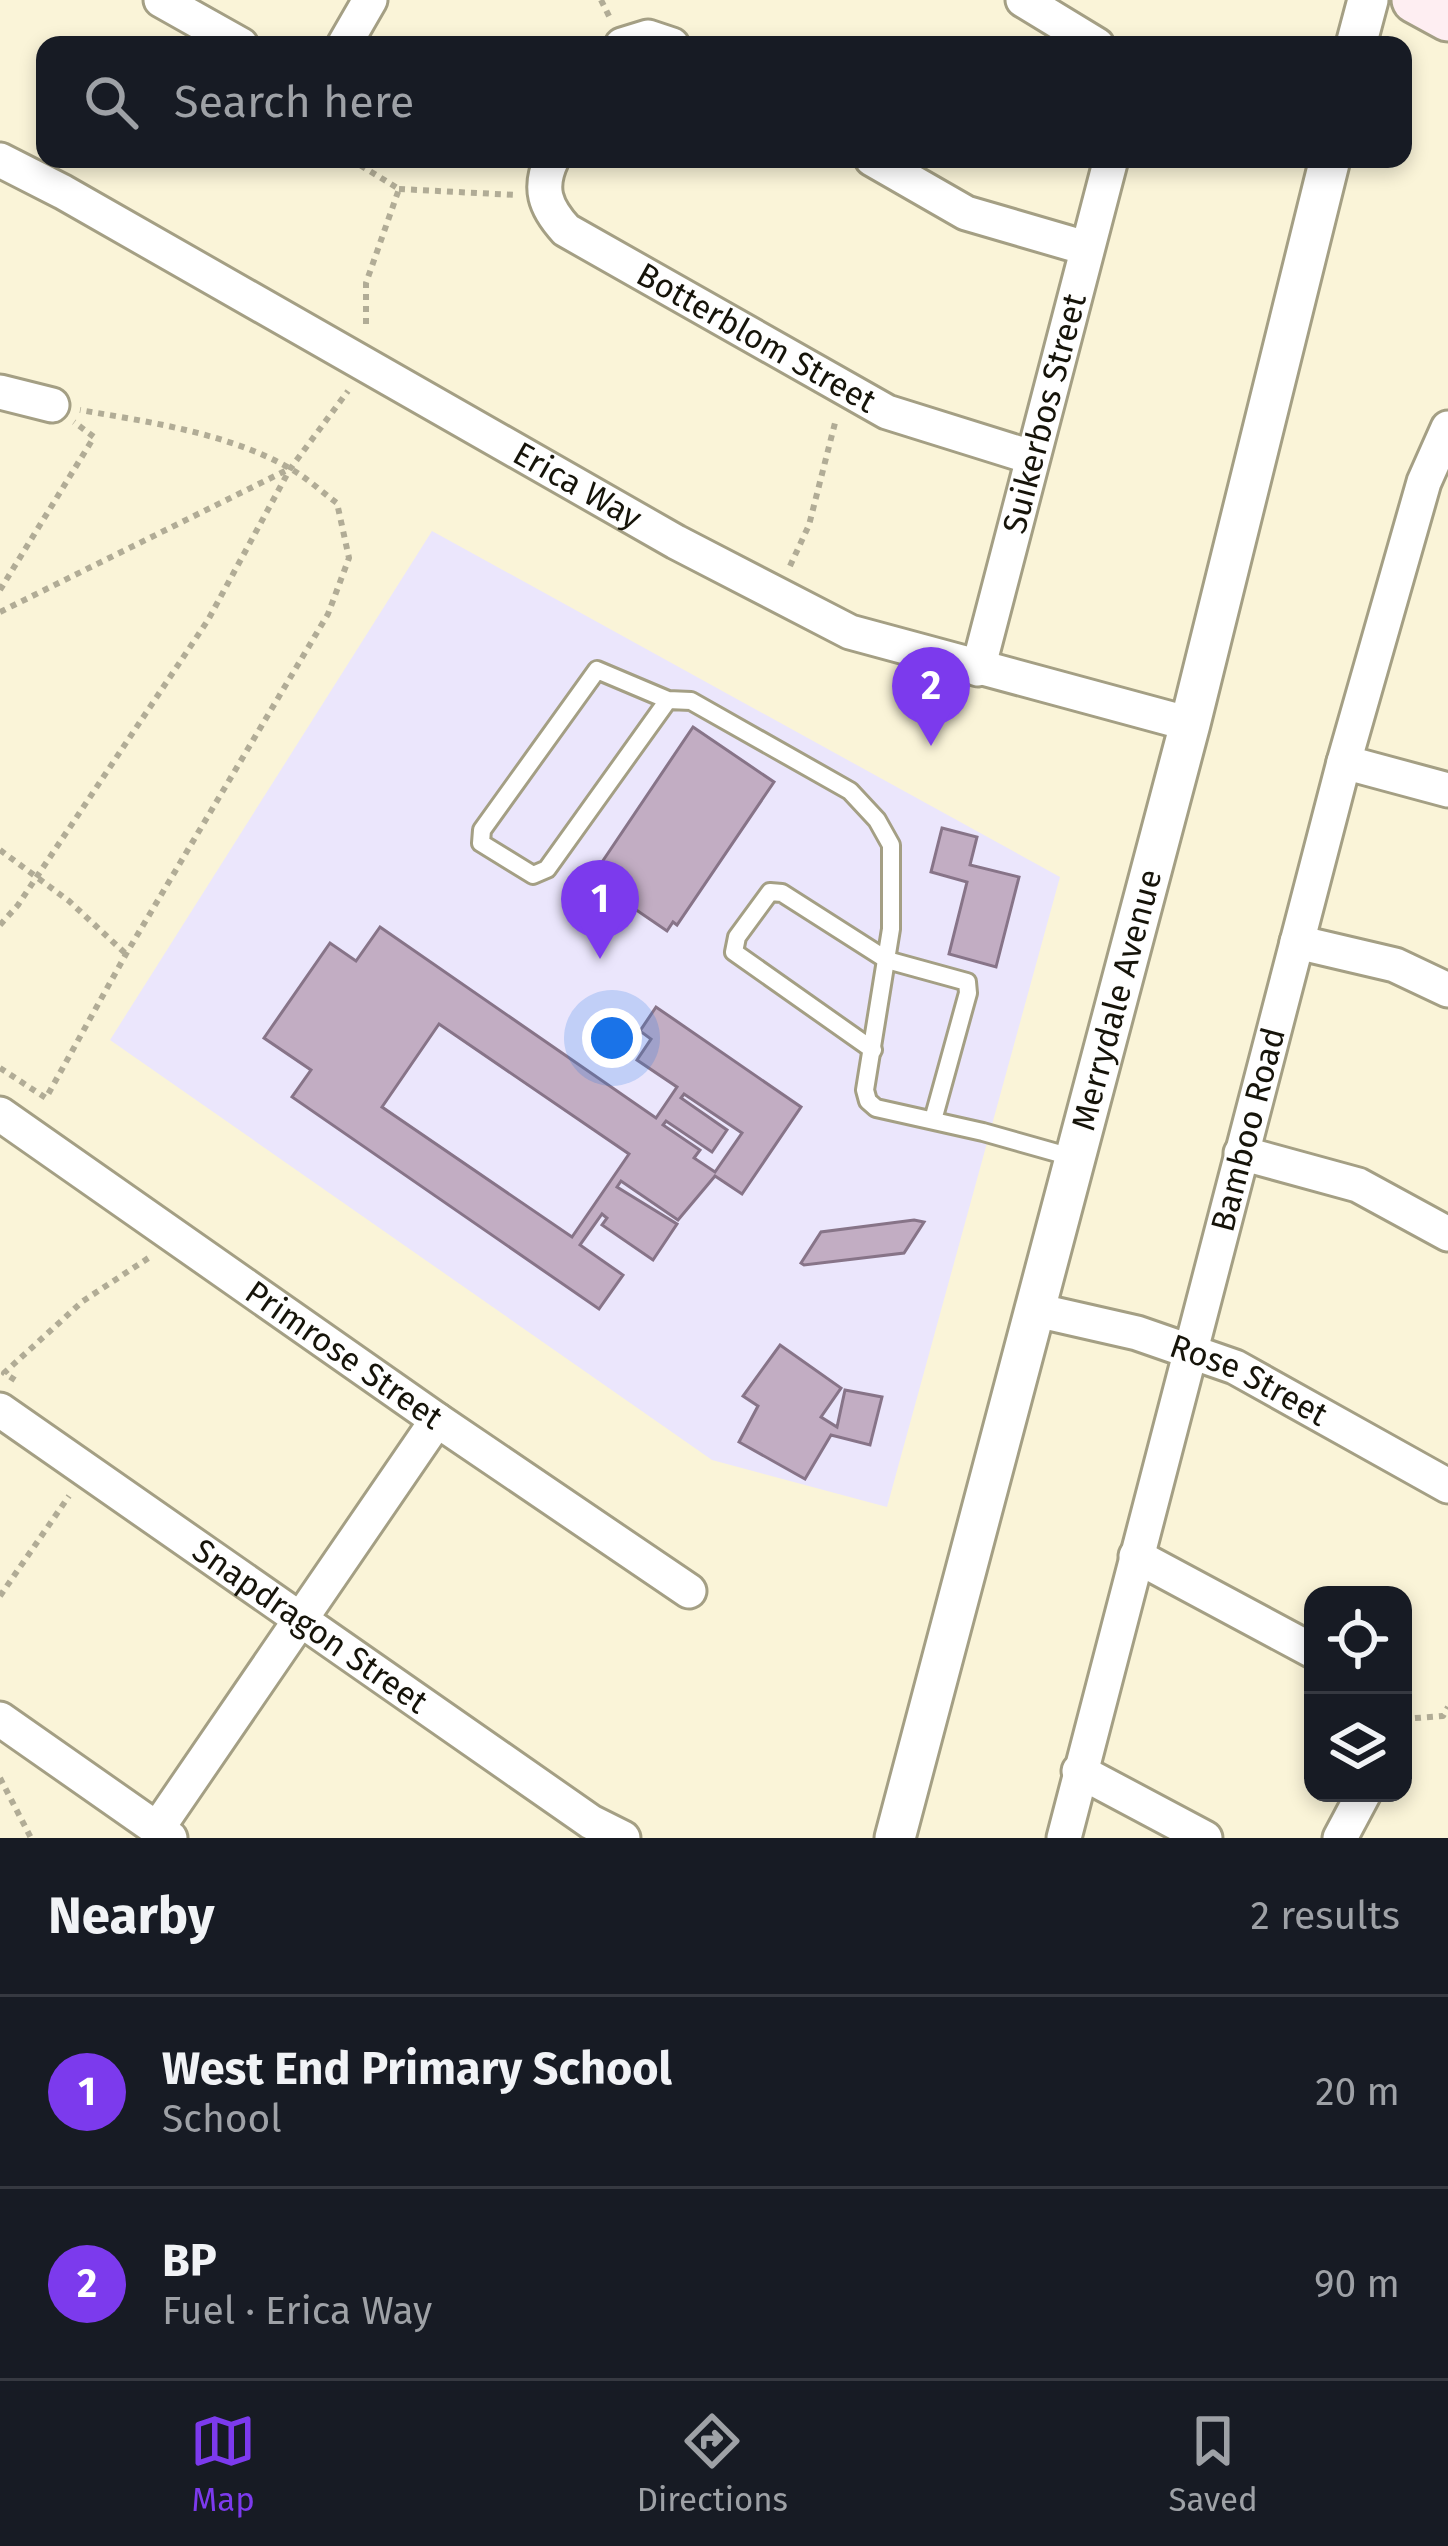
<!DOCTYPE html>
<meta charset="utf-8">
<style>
body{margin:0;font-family:"Fira Sans",sans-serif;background:#242831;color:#f1f3f6}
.controls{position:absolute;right:36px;bottom:36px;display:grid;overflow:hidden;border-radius:24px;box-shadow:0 6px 18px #0003}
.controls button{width:108px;height:108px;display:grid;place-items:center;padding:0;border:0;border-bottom:3px solid #363941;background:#171b24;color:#f1f3f6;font:60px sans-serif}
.you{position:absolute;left:612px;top:1038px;width:42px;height:42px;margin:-30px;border:9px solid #fff;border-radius:50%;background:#1a73e8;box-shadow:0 0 0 18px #1a73e833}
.badge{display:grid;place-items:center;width:78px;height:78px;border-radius:50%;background:#7c3aed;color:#fff;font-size:39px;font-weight:700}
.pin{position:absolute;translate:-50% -99px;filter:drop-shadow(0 3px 6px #0008)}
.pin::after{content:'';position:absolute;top:63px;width:42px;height:36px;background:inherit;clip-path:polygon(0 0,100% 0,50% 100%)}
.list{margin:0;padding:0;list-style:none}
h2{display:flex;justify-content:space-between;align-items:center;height:156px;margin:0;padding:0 48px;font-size:51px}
h2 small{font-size:39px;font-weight:400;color:#9ea1a6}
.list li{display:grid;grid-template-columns:78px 1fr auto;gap:36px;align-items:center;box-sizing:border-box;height:192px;padding:0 48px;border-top:3px solid #363941}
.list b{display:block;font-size:45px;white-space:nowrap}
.list p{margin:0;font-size:39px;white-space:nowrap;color:#9ea1a6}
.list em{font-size:39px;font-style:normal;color:#9ea1a6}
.icon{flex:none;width:66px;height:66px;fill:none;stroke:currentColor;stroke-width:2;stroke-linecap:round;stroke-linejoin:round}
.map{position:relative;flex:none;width:1448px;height:1838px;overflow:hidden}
.search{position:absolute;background:#171b24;box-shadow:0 6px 18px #0003;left:36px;right:36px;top:36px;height:132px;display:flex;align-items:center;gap:30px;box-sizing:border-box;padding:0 42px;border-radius:24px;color:#9ea1a6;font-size:45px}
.sheet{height:540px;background:#171b24}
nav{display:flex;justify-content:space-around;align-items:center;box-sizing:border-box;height:168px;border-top:3px solid #363941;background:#171b24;font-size:33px;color:#9ea1a6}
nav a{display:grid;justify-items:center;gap:6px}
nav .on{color:#7c3aed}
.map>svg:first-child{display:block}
.education{fill:#ebe6fc}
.building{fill:#c2adc3;stroke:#877488;stroke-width:3;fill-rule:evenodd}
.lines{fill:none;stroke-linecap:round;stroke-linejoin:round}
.service-casing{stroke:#a49f84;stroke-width:22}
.minor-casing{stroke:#a49f84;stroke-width:39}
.tertiary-casing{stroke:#a49f84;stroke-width:45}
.secondary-casing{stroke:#a49f84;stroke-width:51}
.path{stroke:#b1ac96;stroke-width:6;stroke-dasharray:6 6;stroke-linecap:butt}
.service{stroke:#fff;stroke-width:16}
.minor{stroke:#fff;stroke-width:33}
.tertiary{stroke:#fff;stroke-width:39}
.secondary{stroke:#feeef2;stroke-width:45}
.labels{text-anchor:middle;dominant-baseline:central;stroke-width:12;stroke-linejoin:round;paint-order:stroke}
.street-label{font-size:33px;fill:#16140a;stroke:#fff}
</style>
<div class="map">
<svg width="1448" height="1838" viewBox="0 0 1448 1838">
<rect width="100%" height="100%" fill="#faf4d8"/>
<polygon class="education" points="432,531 1060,877 887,1507 712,1460 110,1040"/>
<g class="building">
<polygon points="693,727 774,782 677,925 673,922 667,931 594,881 601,871 598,868"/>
<polygon points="942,828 977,837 970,865 1019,877 996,967 949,954 967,882 931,872"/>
<path d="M380 927 656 1118 677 1087 637 1060 651 1039 640 1031 656 1007 801 1107 742 1194 715 1176 678 1220 621 1181 617 1187 677 1224 653 1260 602 1225 607 1218 602 1214 580 1245 623 1275 599 1309 292 1097 311 1070 264 1038 330 943 356 961ZM439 1024 629 1154 572 1237 382 1107ZM684 1094 742 1133 715 1172 694 1158 700 1150 663 1125 666 1121 712 1152 727 1130 681 1098Z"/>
<polygon points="914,1220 924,1222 904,1253 804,1265 801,1263 821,1232"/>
<polygon points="780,1345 841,1388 821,1417 837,1427 845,1390 882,1397 870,1445 831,1435 805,1479 739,1442 758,1406 743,1396"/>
</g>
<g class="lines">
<defs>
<g id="service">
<polyline points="668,700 547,869 533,875 481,843 482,830 597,670 668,700 691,701 850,791 877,820 891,845 891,929 865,1090 868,1101 876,1108 983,1132 1075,1158"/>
<polyline points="873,1050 734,952 737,937 770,892 782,893 887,960 967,982 968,993 933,1120"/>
</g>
<g id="minor">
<polyline points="161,0 241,45"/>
<polyline points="1023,0 1097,45"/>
<polyline points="344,45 370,0"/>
<polyline points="622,45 648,37 672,45"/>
<path id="s1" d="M552 159C538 188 545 207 566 230L887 412 1031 457"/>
<polyline points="872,159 966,213 1086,248"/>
<path id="s2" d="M0 160 63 192 676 542 850 632 1190 724"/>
<polyline points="0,392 52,405"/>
<path id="s3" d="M978 669 1111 159"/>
<polyline points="1344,762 1448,790"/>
<polyline points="1297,942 1395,965 1448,990"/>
<path id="s4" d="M0 1114 437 1420 689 1591"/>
<polyline points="1241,1153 1358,1185 1448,1234"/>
<path id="s5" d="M1036 1310 1137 1333 1235 1367 1448 1486"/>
<path id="s6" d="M0 1410 591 1822 623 1838"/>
<polyline points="1136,1556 1313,1651"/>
<polyline points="0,1719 170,1838"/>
<polyline points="1079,1771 1205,1838"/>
<polyline points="157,1829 437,1420"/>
<path id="s7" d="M1064 1838 1344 762 1424 482 1448 428"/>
<polyline points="1340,1838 1364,1793"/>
</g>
<g id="tertiary">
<polyline points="1356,45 1368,0"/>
<path id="s8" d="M895 1838 1190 724 1330 159"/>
</g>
<polyline id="secondary" points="1415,0 1448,18"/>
</defs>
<use href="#service" class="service-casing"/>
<use href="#minor" class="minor-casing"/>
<use href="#tertiary" class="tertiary-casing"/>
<use href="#secondary" class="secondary-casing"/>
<g class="path">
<polyline points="601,0 611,20"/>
<polyline points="350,159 399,189 366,283 366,330"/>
<polyline points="399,189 516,195"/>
<polyline points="790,566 809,525 836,419"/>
<polyline points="0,590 94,437 74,422"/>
<polyline points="0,612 287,470"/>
<polyline points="0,850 69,901 126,954"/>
<polyline points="0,925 18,905 208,620 290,469 348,391"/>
<path d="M0 1068 46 1098 126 954 328 614 349 558 337 503C322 492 307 478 291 469 228 433 149 422 80 410"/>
<polyline points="15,1380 4,1373 83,1301 153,1255"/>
<polyline points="0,1596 69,1496"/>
<polyline points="1403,1719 1443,1716 1448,1707"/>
<polyline points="0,1778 31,1838"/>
</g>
<use href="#service" class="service"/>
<use href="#minor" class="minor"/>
<use href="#tertiary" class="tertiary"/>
<use href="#secondary" class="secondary"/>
</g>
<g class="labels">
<g class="street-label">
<text stroke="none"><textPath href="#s1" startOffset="297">Botterblom Street</textPath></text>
<text stroke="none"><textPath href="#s3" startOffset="264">Suikerbos Street</textPath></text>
<text stroke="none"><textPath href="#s2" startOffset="663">Erica Way</textPath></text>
<text stroke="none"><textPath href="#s8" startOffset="867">Merrydale Avenue</textPath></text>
<text stroke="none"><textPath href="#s7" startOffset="732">Bamboo Road</textPath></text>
<text stroke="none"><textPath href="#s4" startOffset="420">Primrose Street</textPath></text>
<text stroke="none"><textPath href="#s5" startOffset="225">Rose Street</textPath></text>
<text stroke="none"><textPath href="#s6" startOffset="378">Snapdragon Street</textPath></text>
</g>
</g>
</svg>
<div class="controls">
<button><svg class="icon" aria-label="locate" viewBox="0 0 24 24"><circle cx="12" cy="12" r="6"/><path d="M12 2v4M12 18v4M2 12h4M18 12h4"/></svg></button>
<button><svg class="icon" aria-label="layers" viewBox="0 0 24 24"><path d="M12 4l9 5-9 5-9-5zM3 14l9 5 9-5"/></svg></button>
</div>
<div class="you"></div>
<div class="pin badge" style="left:600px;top:959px">1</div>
<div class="pin badge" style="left:931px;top:746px">2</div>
<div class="search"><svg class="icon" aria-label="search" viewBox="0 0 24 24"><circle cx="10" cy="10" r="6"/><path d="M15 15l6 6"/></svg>Search here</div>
</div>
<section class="sheet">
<h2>Nearby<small>2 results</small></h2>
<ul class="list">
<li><span class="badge">1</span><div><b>West End Primary School</b><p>School</p></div><em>20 m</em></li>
<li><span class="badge">2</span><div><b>BP</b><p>Fuel · Erica Way</p></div><em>90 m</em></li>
</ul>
</section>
<nav>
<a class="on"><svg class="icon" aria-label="map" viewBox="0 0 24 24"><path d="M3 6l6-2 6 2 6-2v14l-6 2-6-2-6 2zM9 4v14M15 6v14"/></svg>Map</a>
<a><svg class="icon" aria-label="directions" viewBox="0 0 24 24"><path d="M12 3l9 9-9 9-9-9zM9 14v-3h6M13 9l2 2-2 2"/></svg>Directions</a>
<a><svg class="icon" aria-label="saved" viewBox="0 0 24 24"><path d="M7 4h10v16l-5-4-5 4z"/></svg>Saved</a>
</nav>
